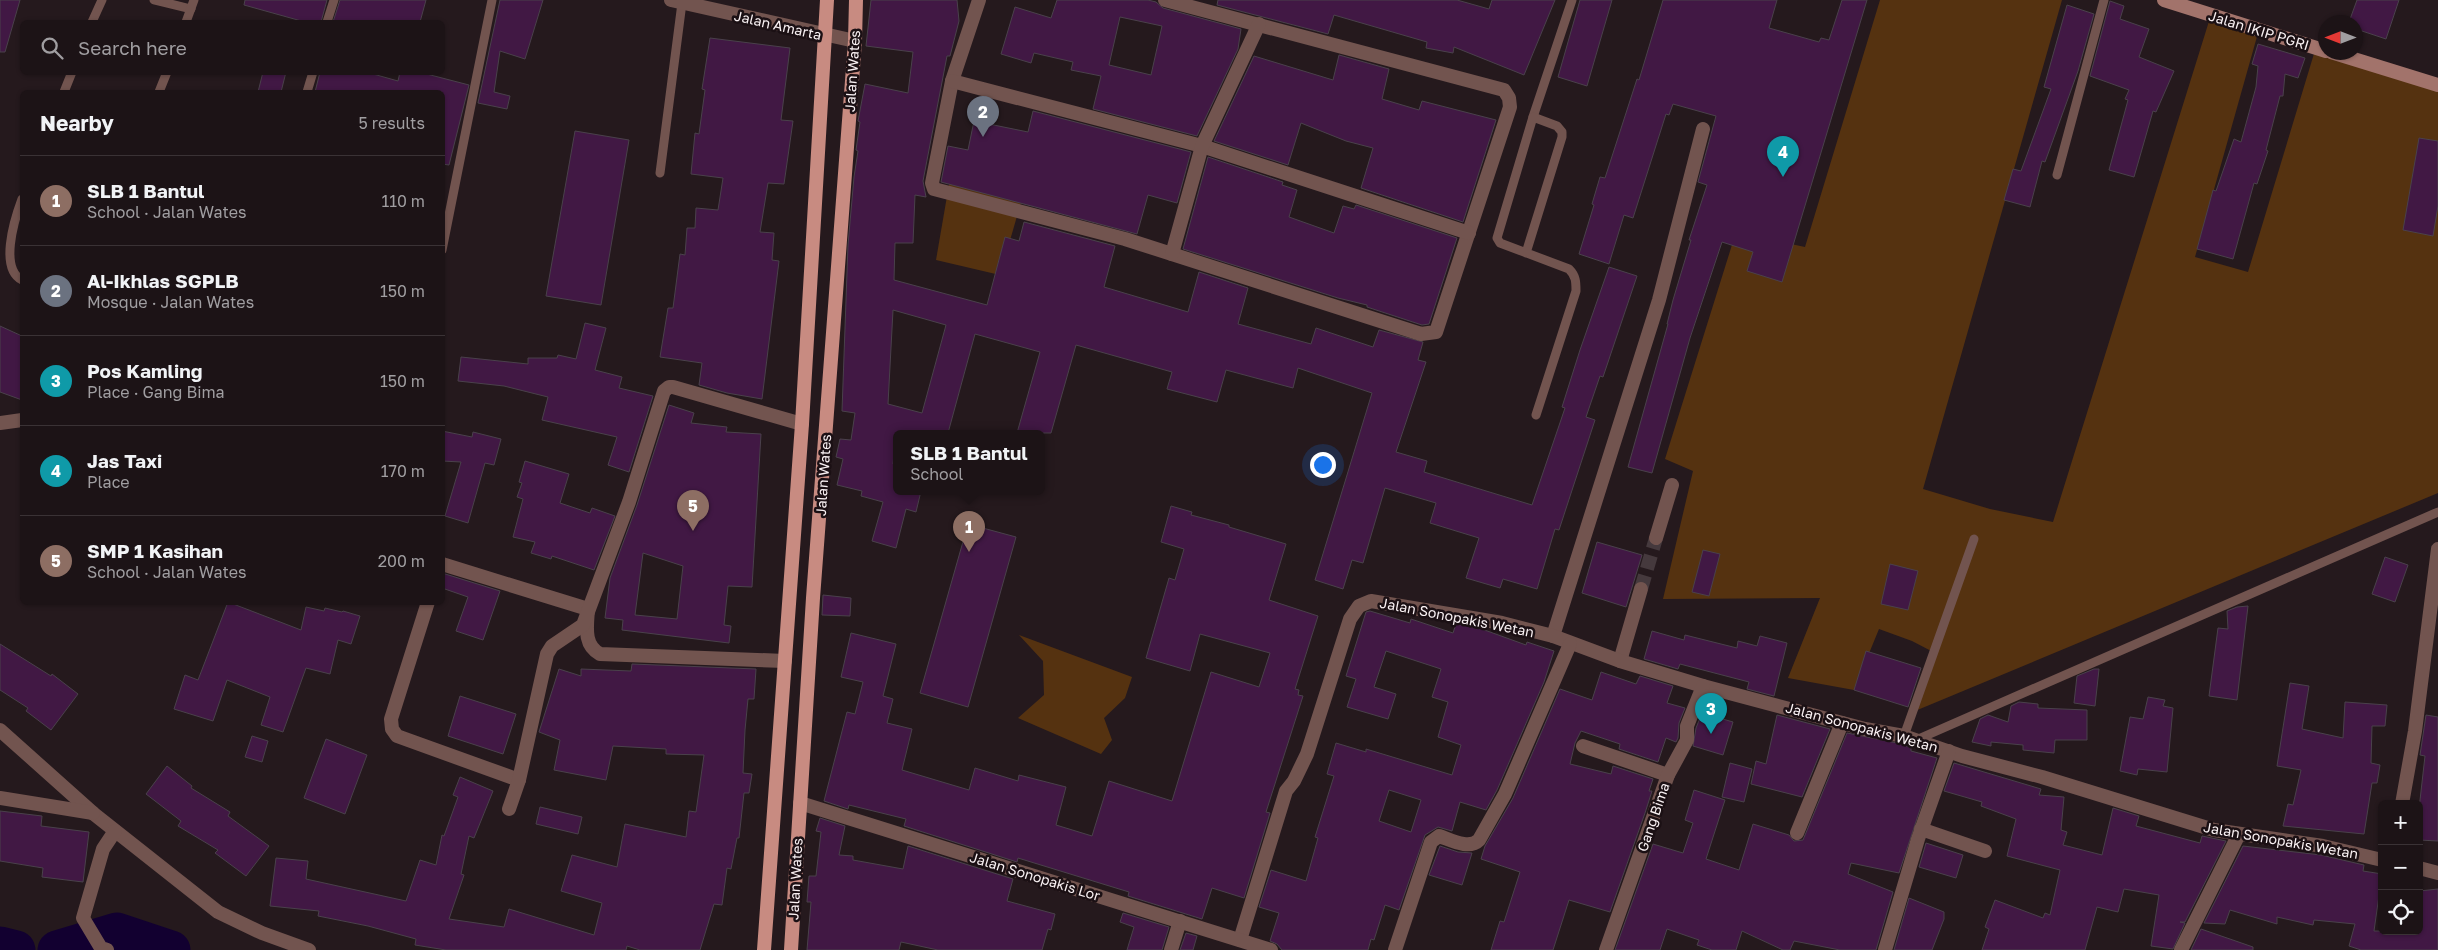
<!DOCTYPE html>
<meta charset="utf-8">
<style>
body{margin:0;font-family:"Golos Text",sans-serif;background:#251c1f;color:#f1f3f6}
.controls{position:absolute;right:15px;bottom:15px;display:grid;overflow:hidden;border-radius:8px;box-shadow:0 1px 4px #0004}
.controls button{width:45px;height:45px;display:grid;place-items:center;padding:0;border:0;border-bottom:1px solid #3a3235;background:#1c1316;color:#f1f3f6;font:25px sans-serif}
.compass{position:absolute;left:2318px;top:15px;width:45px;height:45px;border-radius:50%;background:#1c1316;box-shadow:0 1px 4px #0004;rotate:270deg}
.you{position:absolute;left:1322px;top:464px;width:18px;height:18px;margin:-12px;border:4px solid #fff;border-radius:50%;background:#1a73e8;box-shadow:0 0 0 8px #1a73e833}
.badge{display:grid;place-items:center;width:32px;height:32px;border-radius:50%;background:#52cdce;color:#fff;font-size:16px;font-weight:700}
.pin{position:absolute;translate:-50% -41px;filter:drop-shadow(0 1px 2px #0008)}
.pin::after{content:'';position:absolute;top:26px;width:18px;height:15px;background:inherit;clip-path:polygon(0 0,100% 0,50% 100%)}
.popup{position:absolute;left:893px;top:430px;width:152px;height:65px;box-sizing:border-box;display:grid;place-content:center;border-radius:8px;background:#1c1316;filter:drop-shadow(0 1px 4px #0005);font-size:16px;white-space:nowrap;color:#a09ea1}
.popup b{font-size:19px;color:#f1f3f6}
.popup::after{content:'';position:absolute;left:50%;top:100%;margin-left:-10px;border:10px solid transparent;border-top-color:#1c1316}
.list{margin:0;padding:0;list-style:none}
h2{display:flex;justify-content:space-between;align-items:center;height:65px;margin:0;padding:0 20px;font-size:21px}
h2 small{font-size:16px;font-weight:400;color:#a09ea1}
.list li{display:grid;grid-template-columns:32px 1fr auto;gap:15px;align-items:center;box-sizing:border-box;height:90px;padding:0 20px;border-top:1px solid #3a3235}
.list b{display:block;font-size:19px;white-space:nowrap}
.list p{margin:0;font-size:16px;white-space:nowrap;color:#a09ea1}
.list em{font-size:16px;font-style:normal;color:#a09ea1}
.icon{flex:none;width:28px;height:28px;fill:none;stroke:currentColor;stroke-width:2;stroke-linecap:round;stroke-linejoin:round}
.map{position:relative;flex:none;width:2438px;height:950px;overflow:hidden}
.search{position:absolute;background:#1c1316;box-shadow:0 1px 4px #0004;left:20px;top:20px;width:425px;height:55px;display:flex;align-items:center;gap:12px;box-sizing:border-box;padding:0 18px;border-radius:8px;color:#a09ea1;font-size:19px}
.panel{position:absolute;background:#1c1316;box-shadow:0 1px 4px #0004;left:20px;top:90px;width:425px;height:515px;border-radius:8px}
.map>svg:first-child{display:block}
.green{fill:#553210}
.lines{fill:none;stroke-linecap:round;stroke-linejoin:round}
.river{stroke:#120030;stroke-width:39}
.building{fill:#411844;stroke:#4a414b;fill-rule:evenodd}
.minor-tunnel{stroke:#45393d;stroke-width:14;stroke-dasharray:14 7;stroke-linecap:butt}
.service{stroke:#72544f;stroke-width:9}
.minor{stroke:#72544f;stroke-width:14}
.tertiary{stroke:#72544f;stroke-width:14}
.secondary{stroke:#a2736b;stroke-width:14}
.primary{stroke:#c88b81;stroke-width:14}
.labels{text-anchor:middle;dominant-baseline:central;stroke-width:5;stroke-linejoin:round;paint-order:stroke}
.street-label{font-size:14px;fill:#f9f1f3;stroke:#1b1014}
</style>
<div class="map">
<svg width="2438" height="950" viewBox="0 0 2438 950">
<rect width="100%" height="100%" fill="#25191d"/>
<g class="green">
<polygon points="1880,0 2062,0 1923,489 1990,509 2053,522 2210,18 2258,33 2195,257 2248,272 2316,47 2438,89 2438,493 1915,711 1937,654 1912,641 1879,629 1854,690 1788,678 1820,598 1663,599 1693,471 1665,459 1736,232 1805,247"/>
<polygon points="951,173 1024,192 1000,275 936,260"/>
<polygon points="1019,635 1132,677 1125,698 1104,718 1112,740 1101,754 1018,718 1044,695 1043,661"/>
</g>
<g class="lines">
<g class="river">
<polyline points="0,946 16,950"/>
<polyline points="57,950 117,932 171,950"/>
</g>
</g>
<g class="building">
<polygon points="0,0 20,0 5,52 0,52"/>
<polygon points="245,0 327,0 321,22 305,22 244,5"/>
<polygon points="340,0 426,0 420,22 333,22"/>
<polygon points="500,0 543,0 525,59 500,51 494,92 510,96 507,109 478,103"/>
<path d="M871 0H957L959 21 950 56H947L923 181 926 197 915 195 913 243H895L894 280 987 305 1005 237 1019 241 1024 222 1115 246 1104 287 1188 312 1199 272 1248 288 1238 324 1311 344 1316 328 1373 347 1379 330 1423 342 1418 360 1426 362 1396 452 1427 461 1424 472 1532 505 1565 408 1562 407 1580 350 1609 267 1637 276 1603 377 1600 376 1586 417 1595 420 1559 530 1555 529 1537 589 1503 579 1500 588 1466 578 1479 538 1430 523 1436 503 1385 488 1363 563 1352 560 1343 589 1315 580 1372 393 1298 368 1293 388 1226 370 1217 402 1167 389 1172 372 1076 345 1051 433H1017L1040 352 975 334 948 433H896L893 464 896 465V491H921L916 512 906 509 896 548 872 541 883 502 861 496 862 491 837 485 843 459 836 457 840 439 851 440 855 413 842 411 848 245 854 177 858 151 856 150 860 122 858 121 865 84 908 93 913 52 866 46ZM893 310 946 325 922 413 888 404Z"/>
<path d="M1057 0H1148L1156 2 1163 8 1241 29 1238 49 1197 136 1093 109 1101 76 1071 70 1073 62 1034 53 1031 63 1001 54 1015 7 1051 18ZM1120 17 1162 26 1151 75 1109 65Z"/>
<polygon points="1218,0 1457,0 1489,9 1492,0 1555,0 1524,75 1454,47 1453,53 1426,48 1427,42 1334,15 1328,34 1217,5"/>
<polygon points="1580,0 1612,0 1587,86 1558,77"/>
<polygon points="1663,0 1777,0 1769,28 1819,42 1821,38 1829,40 1842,0 1867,0 1782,282 1747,271 1753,252 1722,242 1690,338 1652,473 1628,467 1668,324 1667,324 1673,300 1691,240 1689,240 1707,185 1698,182 1716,116 1673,104 1669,115 1666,114 1633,218 1624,215 1609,264 1579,254 1594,205 1592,204 1600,177 1605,178 1637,79 1639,80"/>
<polygon points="2357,0 2399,0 2386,39 2356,29 2356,22 2349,22"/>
<polygon points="2110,1 2124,6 2120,19 2149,29 2139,57 2174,71 2156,112 2153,111 2134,177 2109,170 2128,100 2125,99 2129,90 2090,76"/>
<polygon points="2067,5 2094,14 2078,71 2045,162 2042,161 2030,207 2004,200 2013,169 2021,171 2051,89 2044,87"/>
<polygon points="710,38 790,48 781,120 793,121 784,184 768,183 760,232 774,233 772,260 779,261 762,399 727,393 699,385 702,363 660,357 668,308 673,308 680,254 685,255 687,228 695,228 696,208 718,210 723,178 691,174 695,133 699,134 705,90 702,89"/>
<polygon points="2258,44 2305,58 2298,78 2285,74 2283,96 2280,96 2266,150 2268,151 2257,184 2254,183 2233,259 2197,249 2213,190 2216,191 2234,139 2241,142 2256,87 2258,66 2252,64"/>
<polygon points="1339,55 1389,69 1382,99 1419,110 1422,101 1496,120 1463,222 1361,188 1373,148 1346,141 1301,123 1288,165 1214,141 1254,56 1333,80"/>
<polygon points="263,72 286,72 281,92 258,92"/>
<polygon points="320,72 366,72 398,81 400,72 419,72 469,85 449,165 442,164 442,92 315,92"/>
<polygon points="1033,111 1191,152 1177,203 1148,195 1137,234 941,182 948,146 968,150 974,121 1028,132"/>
<polygon points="575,131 629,140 601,305 546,296"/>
<polygon points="2419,138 2438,141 2438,206 2433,236 2403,230"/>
<polygon points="1208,157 1283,182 1282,185 1297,190 1289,217 1334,233 1343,206 1354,209 1356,205 1457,238 1429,324 1422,325 1367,307 1367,305 1338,298 1183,249"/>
<polygon points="585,323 606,328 595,370 622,377 619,388 653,396 629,472 608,465 617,437 542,420 548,397 504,386 458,381 461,357 528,364 528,358 557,358 558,355 576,359"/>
<polygon points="0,326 22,336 22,400 0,392"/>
<path d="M669 405 694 413 691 423 727 427 726 432 761 434 752 587 728 586 724 625 731 626 729 643 622 630 623 620 605 618 610 578 637 505ZM643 553 683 566 677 619 635 615Z"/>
<polygon points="442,431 472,437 473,432 501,439 494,465 485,463 468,523 445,516 461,462 442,461"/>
<polygon points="525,461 569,474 560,503 590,513 592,508 615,516 594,570 552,556 551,559 531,553 535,542 513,537 523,499 517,497 522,483 519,482"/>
<polygon points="1171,506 1192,512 1191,515 1229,525 1229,527 1286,544 1269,600 1318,616 1295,689 1299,690 1298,695 1303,696 1266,812 1270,813 1244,898 1212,888 1202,919 1128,896 1129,892 1018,858 1017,862 904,826 906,819 849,805 848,809 824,801 847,712 855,714 863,682 841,677 851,633 896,644 883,696 893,699 887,723 912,729 902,770 969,790 975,768 1018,781 1019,775 1066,787 1056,825 1092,836 1109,781 1172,801 1211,672 1259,687 1270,653 1200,634 1190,671 1146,658 1169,578 1175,580 1184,549 1161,542"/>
<polygon points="968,524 1016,537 968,707 920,693"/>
<polygon points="1597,542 1642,555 1626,607 1582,593"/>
<polygon points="1703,550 1720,554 1709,596 1692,592"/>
<polygon points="2385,557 2408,565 2395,602 2372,594"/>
<polygon points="1890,564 1918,571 1908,610 1881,604"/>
<polygon points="442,573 500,591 483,640 456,631 468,597 442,588"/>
<polygon points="823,595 851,598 850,616 822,615"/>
<polygon points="228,602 301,630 306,607 324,611 325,608 342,612 343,611 360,616 351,644 338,640 330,674 306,668 283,732 261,725 270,697 227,680 213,721 174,709 185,675 198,680"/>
<polygon points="2248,606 2237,700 2209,696 2218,628 2228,629 2227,611 2237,607"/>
<path d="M1370 611 1410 623 1411 619 1453 633 1456 624 1479 628 1526 645 1527 642 1554 651 1544 682 1497 790 1486 810 1460 802 1452 831 1438 827 1425 835 1399 910 1385 905 1374 940 1371 939 1368 950H1282L1277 944 1270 941 1279 913 1259 907 1271 870 1306 881 1318 838 1315 837 1334 776 1327 774 1336 743 1366 752V749L1452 775 1461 745 1438 737 1448 702 1432 697 1441 669 1386 651 1374 687 1396 694 1388 719 1347 707 1356 679 1346 676 1366 612ZM1389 790 1421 800 1411 832 1379 821Z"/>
<polygon points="1652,631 1684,640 1685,635 1737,648 1738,641 1757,646 1760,636 1787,643 1774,696 1747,689 1749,682 1680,664 1678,669 1644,659"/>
<polygon points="0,644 51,676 52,674 78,694 51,730 26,711 28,708 0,690"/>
<polygon points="1866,651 1921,668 1908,707 1854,690"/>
<polygon points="632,664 756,669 754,699 748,699 745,730 743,773 752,774 749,793 744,793 739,838 737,838 731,869 727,868 722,905 714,904 700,950 640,950 627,946 626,950 446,950 415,945 416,939 368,926 318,916 319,911 270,906 276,858 308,861 306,879 406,901 420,860 436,865 442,835 444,836 458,797 453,795 460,777 493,791 474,838 469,836 461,874 464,875 449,919 504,927 509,909 594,935 602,903 561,891 572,855 617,867 625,824 686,837 689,811 696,812 704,755 666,754 666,749 613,746 606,780 554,770 560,740 539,732 559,669 581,676 581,669 631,671"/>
<polygon points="2094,669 2099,669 2095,706 2074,703 2077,676"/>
<polygon points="1601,672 1636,684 1640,676 1673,686 1667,703 1685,708 1679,723 1678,738 1676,742 1666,738 1658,762 1619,749 1620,744 1581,731 1575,743 1570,764 1611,774 1613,766 1653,779 1649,791 1652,791 1645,813 1610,912 1569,900 1553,950 1491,950 1500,921 1504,922 1520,872 1481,859 1485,846 1513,798 1560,689 1592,700"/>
<polygon points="2290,683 2309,686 2302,729 2343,738 2345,702 2387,705 2385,726 2372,726 2371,763 2380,765 2377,783 2372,783 2364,834 2283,826 2288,804 2293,805 2301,770 2277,766"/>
<polygon points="460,696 516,714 503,754 448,736"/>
<polygon points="2148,697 2165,700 2163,706 2173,708 2167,772 2138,769 2137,775 2120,771 2130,717 2143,719"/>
<polygon points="2019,702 2038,704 2038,708 2087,710 2087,740 2055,740 2054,753 2023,750 2023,745 1991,742 1991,746 1972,742 1980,719 1988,715 2008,722 2011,706"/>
<polygon points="1702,713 1733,722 1723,755 1693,746 1696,728"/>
<polygon points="1777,715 1830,729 1802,797 1751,784 1756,761 1766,764"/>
<polygon points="2426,715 2438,717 2438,841 2419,840 2419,809 2425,756 2420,755"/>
<polygon points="1847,733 1902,744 1911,748 1911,751 1937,758 1899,873 1851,863 1848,874 1893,892 1876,950 1840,950 1794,941 1790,950 1783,950 1742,931 1736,950 1712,950 1697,945 1699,940 1667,929 1660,950 1615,950 1653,844 1683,853 1693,823 1685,820 1694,790 1725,800 1706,859 1739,870 1753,824 1789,835 1794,841 1803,840"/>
<polygon points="252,736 268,741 262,762 245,757"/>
<polygon points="326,739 367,755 345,814 304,798"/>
<polygon points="1730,763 1752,769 1744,802 1722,797"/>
<polygon points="1954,763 2041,789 2039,795 2064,797 2061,830 2067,832 2063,845 2102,855 2113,808 2139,816 2136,826 2200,843 2202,836 2226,841 2185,922 2180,922 2185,923 2173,949 2151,946 2159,895 2124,889 2118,912 2097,907 2085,950 1982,950 1989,929 1985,927 1995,900 2043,918 2045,913 2050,915 2060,870 2007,856 2016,819 1981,806 1982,802 1944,791"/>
<polygon points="167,766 192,786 191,788 230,812 228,816 269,846 246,876 215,853 218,850 178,826 181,821 146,794"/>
<polygon points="540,807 582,817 578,834 536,824"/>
<polygon points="0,811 42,816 41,826 89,832 83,882 42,877 43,868 0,861"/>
<polygon points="820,818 845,826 839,855 853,856 853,860 903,869 908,846 1013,879 1007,901 1055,914 1051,930 1048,929 1042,950 938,950 901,942 899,950 807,950 811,902 807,902 809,876 816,876 821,832 816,831"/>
<polygon points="1926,843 1963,855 1956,878 1919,867"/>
<polygon points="1440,846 1458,852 1472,853 1462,885 1429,875"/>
<polygon points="2243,846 2321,855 2364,865 2363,871 2382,874 2374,931 2419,931 2419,891 2438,889 2438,950 2361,950 2349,946 2355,924 2314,920 2313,925 2277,917 2277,924 2230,910 2225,924 2204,923"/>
<polygon points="1909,898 1944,912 1944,919 1932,950 1894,950"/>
<polygon points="1123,913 1169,927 1162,950 1127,950 1134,927 1120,922"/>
<polygon points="2201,929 2253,947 2253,950 2191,950"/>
<polygon points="1186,933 1197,936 1193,950 1180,950"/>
</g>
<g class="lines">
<polyline class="minor-tunnel" points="1641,589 1656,538"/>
<g class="service">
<polyline points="154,0 191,9"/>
<polyline points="92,22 102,0"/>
<polyline points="186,22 194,0"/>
<polyline points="327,22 334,0"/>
<polyline points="64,92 72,72"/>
<polyline points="159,92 167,72"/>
<polyline points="307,92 313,72"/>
<polyline points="1533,117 1572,0"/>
<polyline points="660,173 682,3"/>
<polyline points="2057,175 2104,0"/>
<path d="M22 199C13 223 0 269 22 280"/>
<polyline points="442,250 492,0"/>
<path d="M1526 253 1562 137V132L1557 126 1533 117 1497 238 1500 243 1569 269C1576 276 1576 282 1576 291L1536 415"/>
<polyline points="1904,736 1974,539"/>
<polyline points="1916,740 2438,512"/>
</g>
<g class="minor">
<polyline points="671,0 855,41"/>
<polyline points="979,0 952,81 932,183 934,189 1125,239 1421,334 1436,332 1510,107 1509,98 1504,90 1165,0"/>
<polyline points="952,81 1202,146 1469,233"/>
<polyline points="1172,254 1202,146 1259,24"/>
<polyline points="0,423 22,420"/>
<polyline points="1656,538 1672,485"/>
<path d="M442 564 588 609C587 626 583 645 600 654L785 661"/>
<polyline points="428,602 391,719 392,729 397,736 519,780"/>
<polyline points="1553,636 1659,300 1703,129"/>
<polyline points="1620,661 1641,589"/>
<polyline points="0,730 94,814 218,912 262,933 309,950"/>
<polyline points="1583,746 1668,775"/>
<polyline points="0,798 93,813"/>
<polyline points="2402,804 2415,731 2438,549"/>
<polyline points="509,809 519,780 547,654 552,646 583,625 629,502 664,391 669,387 673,387 802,424"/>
<polyline points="1921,829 1985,851"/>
<polyline points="1797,833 1842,723"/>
<polyline points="2419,868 2438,873"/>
<polyline points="1240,940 1286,791 1294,781 1307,754 1350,619 1359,606 1371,601 1502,623 1553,636 1620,661 1703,686 1865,729 1904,736 1962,756 2042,777 2214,830 2323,846 2382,860"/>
<polyline points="107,950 101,948 83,918 103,849 115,831"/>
<polyline points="1171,950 1180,921"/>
<path d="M1395 950 1431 842 1439 836C1451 840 1469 850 1479 840L1505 794 1570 644"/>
<polyline points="1606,950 1668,775 1687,740 1687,726 1703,686"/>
<polyline points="1885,950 1918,839 1949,751"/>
<polyline points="2181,950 2239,834"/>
</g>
<polyline class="tertiary" points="800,803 1271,950"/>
<g class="secondary">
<polyline points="2164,0 2326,51"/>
<polyline points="2331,52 2438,85"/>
</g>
<g class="primary">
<polyline points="764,950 802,424 827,0"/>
<polyline points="791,950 813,598 855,41 856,0"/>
</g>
</g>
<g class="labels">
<g class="street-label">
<text transform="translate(778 25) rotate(13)">Jalan Amarta</text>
<text transform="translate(2259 30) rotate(17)">Jalan IKIP PGRI</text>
<text transform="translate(852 71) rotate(-86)">Jalan Wates</text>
<text transform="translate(823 475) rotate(-86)">Jalan Wates</text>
<text transform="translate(1457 617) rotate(11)">Jalan Sonopakis Wetan</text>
<text transform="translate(1862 727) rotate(15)">Jalan Sonopakis Wetan</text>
<text transform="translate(1653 817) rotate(-71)">Gang Bima</text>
<text transform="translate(2281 840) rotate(10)">Jalan Sonopakis Wetan</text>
<text transform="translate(1035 876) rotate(17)">Jalan Sonopakis Lor</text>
<text transform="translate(795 879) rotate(-87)">Jalan Wates</text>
</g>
</g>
</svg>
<div class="controls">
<button>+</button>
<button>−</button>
<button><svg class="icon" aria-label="locate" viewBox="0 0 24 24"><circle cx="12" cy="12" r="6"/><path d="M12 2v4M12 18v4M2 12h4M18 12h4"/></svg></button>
</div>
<svg class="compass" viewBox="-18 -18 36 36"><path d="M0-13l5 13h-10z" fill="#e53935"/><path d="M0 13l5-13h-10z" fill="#a09ea1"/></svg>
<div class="you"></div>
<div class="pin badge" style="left:969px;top:552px;background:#8d6e63">1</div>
<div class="popup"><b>SLB 1 Bantul</b>School</div>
<div class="pin badge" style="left:983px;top:137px;background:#6b7280">2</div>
<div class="pin badge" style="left:1711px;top:734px;background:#0f9aa8">3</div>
<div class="pin badge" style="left:1783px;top:177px;background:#0f9aa8">4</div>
<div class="pin badge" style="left:693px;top:531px;background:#8d6e63">5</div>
<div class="search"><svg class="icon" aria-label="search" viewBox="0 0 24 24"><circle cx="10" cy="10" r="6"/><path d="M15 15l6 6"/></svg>Search here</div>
<section class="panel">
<h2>Nearby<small>5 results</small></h2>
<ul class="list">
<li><span class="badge" style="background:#8d6e63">1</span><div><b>SLB 1 Bantul</b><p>School · Jalan Wates</p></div><em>110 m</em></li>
<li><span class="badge" style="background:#6b7280">2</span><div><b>Al-Ikhlas SGPLB</b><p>Mosque · Jalan Wates</p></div><em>150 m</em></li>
<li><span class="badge" style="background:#0f9aa8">3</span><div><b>Pos Kamling</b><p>Place · Gang Bima</p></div><em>150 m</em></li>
<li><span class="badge" style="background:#0f9aa8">4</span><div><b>Jas Taxi</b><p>Place</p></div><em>170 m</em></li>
<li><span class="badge" style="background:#8d6e63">5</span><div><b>SMP 1 Kasihan</b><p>School · Jalan Wates</p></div><em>200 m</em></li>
</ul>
</section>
</div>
